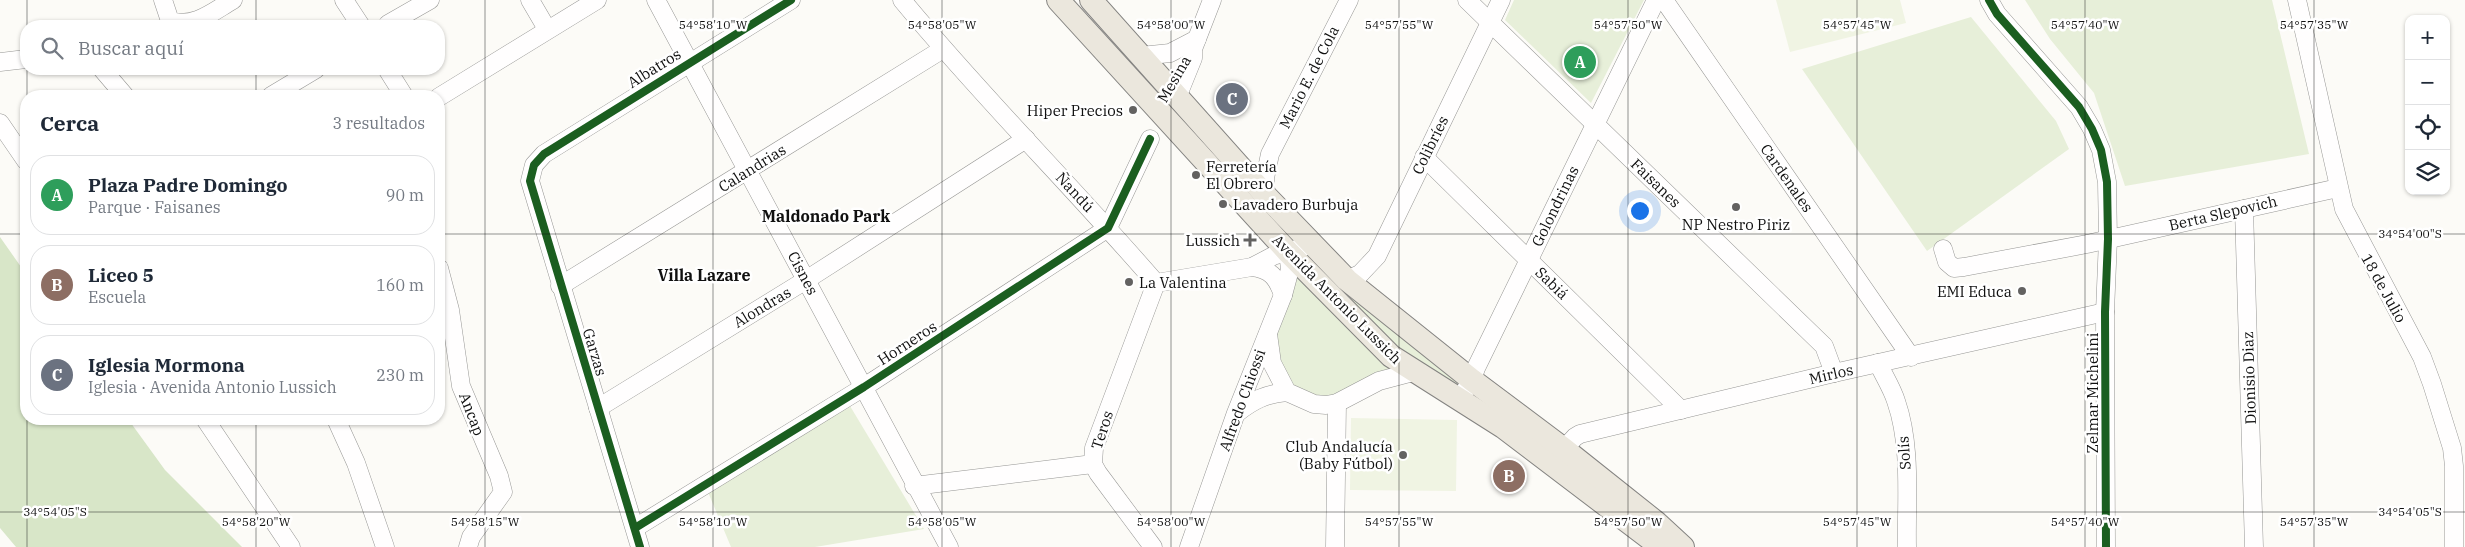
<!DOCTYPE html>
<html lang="es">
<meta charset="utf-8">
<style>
body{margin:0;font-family:"IBM Plex Serif",serif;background:#f2f2f3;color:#1f2937}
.controls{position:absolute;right:15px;top:15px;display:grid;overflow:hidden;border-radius:10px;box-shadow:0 1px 4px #0004}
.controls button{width:45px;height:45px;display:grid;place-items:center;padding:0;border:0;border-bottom:1px solid #e0e1e3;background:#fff;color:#1f2937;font:25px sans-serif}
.you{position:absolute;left:1639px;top:210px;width:18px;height:18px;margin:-12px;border:4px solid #fff;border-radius:50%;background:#1a73e8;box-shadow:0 0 0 8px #1a73e833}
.badge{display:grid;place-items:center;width:32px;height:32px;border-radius:50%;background:#b45309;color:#fff;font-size:16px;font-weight:700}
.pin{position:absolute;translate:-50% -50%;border:2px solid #fff;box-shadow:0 1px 5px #0006}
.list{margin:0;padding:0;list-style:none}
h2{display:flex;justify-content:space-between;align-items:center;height:65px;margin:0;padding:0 20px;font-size:21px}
h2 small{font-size:16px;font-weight:400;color:#747a83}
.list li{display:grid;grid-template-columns:32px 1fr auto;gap:15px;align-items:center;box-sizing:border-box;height:80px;margin:0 10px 10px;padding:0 10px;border:1px solid #e0e1e3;border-radius:20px}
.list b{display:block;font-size:19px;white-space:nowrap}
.list p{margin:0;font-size:16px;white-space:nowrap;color:#747a83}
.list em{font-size:16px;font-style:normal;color:#747a83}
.icon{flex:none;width:28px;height:28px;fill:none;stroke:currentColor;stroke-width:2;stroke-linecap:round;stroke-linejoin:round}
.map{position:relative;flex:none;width:2465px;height:547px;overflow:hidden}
.search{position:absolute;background:#fff;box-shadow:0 1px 4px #0004;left:20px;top:20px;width:425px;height:55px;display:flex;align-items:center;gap:12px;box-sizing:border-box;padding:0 18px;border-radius:20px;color:#747a83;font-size:19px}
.panel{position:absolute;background:#fff;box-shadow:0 1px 4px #0004;left:20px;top:90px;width:425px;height:335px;border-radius:20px}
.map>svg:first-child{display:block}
.green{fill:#e7efd9}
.forest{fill:#d8e6c8}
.pitch{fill:#f0f4e3}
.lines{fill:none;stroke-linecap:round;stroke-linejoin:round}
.minor-casing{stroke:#969694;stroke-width:19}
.major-casing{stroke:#848381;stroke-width:24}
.minor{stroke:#fffefe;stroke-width:18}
.major{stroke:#ebe7dd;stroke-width:22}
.cycleway-casing{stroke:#fff;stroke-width:11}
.cycleway{stroke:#1b5e20;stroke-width:8}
.ticks{fill:none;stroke:#101010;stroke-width:1;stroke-opacity:0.45}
.poi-dot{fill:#636261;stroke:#fff;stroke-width:2}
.labels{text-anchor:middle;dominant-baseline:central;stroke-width:5;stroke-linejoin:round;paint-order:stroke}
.street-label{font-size:15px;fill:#101010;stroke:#fff}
.poi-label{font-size:15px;fill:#101010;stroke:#fff;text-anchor:end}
.neighbourhood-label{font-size:16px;font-weight:bold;fill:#101010;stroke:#fff}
.ticks-label{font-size:12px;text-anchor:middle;fill:#101010;stroke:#fff;stroke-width:5;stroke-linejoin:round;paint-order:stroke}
</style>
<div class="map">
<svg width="2465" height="547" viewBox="0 0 2465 547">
<rect width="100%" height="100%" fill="#fcfbf7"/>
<g class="green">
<polygon points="1514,0 1644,0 1591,103 1505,20"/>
<polygon points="2025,0 2272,0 2309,154 2125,186 2094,93 2050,39"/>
<polygon points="1971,17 2056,121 2069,149 1927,251 1802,69"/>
<polygon points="1304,254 1307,254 1465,381 1459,386 1411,361"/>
<polygon points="1297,273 1395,368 1331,397 1321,399 1295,388 1282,374 1276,336"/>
<polygon points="850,406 924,529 815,547 731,547 708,492"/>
</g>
<polygon class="forest" points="0,237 26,274 26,419 128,419 165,470 242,547 16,547 0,528"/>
<g class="pitch">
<polygon points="1776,0 1900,0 1906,23 1790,52"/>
<polygon points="1351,418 1457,420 1456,491 1350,490"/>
</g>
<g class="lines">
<defs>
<g id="minor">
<path d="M163 0 170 21C195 28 212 12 233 0"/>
<polyline points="344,0 361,26"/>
<polyline points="530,0 547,29"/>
<polyline points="656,0 949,547"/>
<path d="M902 0C983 98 1073 187 1156 283L1252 267 1273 256 1313 244"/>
<polyline points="1467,0 1824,346 1834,373"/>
<polyline points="1664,0 1911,357"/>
<polyline points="1989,0 1997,14 2079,107 2092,129 2101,150 2107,182 2108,239 2105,312 2106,547"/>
<polyline points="2297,0 2344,209 2422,357 2432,384 2452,448 2454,466 2454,547"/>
<polyline points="388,24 430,0"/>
<polyline points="1141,56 1170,53 1197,39"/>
<polyline points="0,62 26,59"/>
<polyline points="102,69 125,96"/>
<polyline points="387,69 404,96"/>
<polyline points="1178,95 1193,58 1193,49 1212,0"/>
<polyline points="271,96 316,69"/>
<polyline points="439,97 597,0"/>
<polyline points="0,123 26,161"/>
<polyline points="1424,157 1681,410"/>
<polyline points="1266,196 1265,178 1270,154 1349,0"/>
<polyline points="2244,209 2254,547"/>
<polyline points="1943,249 1947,262 1954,268 1964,267 2087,244 2338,188"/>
<path d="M1252 267C1270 269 1277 277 1283 295"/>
<polyline points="439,268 450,310 461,386 499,476 503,492 471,537 468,547"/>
<polyline points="1347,280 1360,274 1377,256 1501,0"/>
<polyline points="560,286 943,49"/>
<polyline points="1268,334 1272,363 1287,392 1314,404 1326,405 1337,403 1379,381 1413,372"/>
<path d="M1878 363C1884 376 1892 388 1896 401 1912 447 1906 500 1907 547"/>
<polyline points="1466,389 1472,380 1476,368 1656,0"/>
<polyline points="598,408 806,280 1026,139"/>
<path d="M1237 413C1253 400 1266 394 1287 392"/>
<polyline points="205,419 291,547"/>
<polyline points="336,419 356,463 385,547"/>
<polyline points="1564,449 1575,437 1580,434 1834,373 2105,312"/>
<polyline points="914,486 1093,464"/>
<polyline points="635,528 864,387 1108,228 1150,139"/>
<polyline points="640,547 530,181 534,165 544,154 791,0"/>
<polyline points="1153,547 1098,473 1093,464 1094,448 1156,283"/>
<polyline points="1189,547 1236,413 1283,295 1290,269 1288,252"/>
<polyline points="1335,547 1337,403"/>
</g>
<g id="major">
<polyline points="1058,0 1288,252 1391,356 1503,427 1661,547"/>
<polyline points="1091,0 1266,196 1347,280 1472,380 1564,449 1657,523 1683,547"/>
</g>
</defs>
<use href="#minor" class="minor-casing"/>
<use href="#major" class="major-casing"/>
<use href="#minor" class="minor"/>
<use href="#major" class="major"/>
<defs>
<g id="cycleway">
<polyline points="1989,0 1997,14 2079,107 2092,129 2101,150 2107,182 2108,239 2105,312 2106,547"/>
<polyline points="635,528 864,387 1108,228 1150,139"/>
<polyline points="640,547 530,181 534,165 544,154 791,0"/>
</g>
</defs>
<use href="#cycleway" class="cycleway-casing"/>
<use href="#cycleway" class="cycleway"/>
</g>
<path class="ticks" d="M27 0V26M256 0V26M485 0V547M713 0V547M942 0V547M1171 0V547M1399 0V547M1628 0V547M1857 0V547M2085 0V547M2314 0V547M27 69V96M256 69V96M0 234H26M439 234H2465M27 419V547M256 419V547M0 512H2465"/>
<g class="poi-dot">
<circle cx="1133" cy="110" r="5"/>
<circle cx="1196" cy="175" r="5"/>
<circle cx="1223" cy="204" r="5"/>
<circle cx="1736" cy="207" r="5"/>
<path d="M1247.5 232.5h5v5h5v5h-5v5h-5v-5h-5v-5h5z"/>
<circle cx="1129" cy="282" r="5"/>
<circle cx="2022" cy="291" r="5"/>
<circle cx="1403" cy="455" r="5"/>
</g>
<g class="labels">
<g class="street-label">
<text transform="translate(654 68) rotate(-32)">Albatros</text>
<text transform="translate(1309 77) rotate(-63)">Mario E. de Cola</text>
<text transform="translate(1174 79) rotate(-60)">Mesina</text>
<text transform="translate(1430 145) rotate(-64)">Colibríes</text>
<text transform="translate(752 168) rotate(-32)">Calandrias</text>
<text transform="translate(1787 178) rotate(55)">Cardenales</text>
<text transform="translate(1656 183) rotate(44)">Faisanes</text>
<text transform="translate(1075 192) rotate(47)">Ñandú</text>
<text transform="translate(1555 206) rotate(-64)">Golondrinas</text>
<text transform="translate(2223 213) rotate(-13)">Berta Slepovich</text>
<text transform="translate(803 273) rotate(62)">Cisnes</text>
<text transform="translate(1552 283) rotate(44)">Sabiá</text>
<text transform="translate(2384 288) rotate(61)">18 de Julio</text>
<text transform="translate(1337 299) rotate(45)">Avenida Antonio Lussich</text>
<text transform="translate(762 307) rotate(-31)">Alondras</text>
<text transform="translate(907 343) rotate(-33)">Horneros</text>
<text transform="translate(595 352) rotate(73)">Garzas</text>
<text transform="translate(1831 374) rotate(-13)">Mirlos</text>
<text transform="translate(2249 378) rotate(-92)">Dionisio Diaz</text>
<text transform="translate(2092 393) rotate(-90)">Zelmar Michelini</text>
<text transform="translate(1242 400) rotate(-70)">Alfredo Chiossi</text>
<text transform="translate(472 414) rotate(69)">Ancap</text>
<text transform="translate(1102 430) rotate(-72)">Teros</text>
<text transform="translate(1904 453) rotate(-94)">Solís</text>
</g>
<g class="poi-label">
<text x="1123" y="110">Hiper Precios</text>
<text x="1206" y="166" text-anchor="start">Ferretería<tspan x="1206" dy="17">El Obrero</tspan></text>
<text x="1233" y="204" text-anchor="start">Lavadero Burbuja</text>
<text x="1736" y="224" text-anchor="middle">NP Nestro Piriz</text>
<text x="1240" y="240">Lussich</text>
<text x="1139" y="282" text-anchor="start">La Valentina</text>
<text x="2012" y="291">EMI Educa</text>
<text x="1393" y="446">Club Andalucía<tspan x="1393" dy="17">(Baby Fútbol)</tspan></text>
</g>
<g class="neighbourhood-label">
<text x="826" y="216">Maldonado Park</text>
<text x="704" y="275">Villa Lazare</text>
</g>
</g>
<g class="ticks-label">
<text x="713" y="29">54°58'10"W</text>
<text x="942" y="29">54°58'05"W</text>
<text x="1171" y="29">54°58'00"W</text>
<text x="1399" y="29">54°57'55"W</text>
<text x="1628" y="29">54°57'50"W</text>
<text x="1857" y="29">54°57'45"W</text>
<text x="2085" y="29">54°57'40"W</text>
<text x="2314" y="29">54°57'35"W</text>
<text x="2410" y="238">34°54'00"S</text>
<text x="55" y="516">34°54'05"S</text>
<text x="2410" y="516">34°54'05"S</text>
<text x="256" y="526">54°58'20"W</text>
<text x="485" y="526">54°58'15"W</text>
<text x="713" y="526">54°58'10"W</text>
<text x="942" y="526">54°58'05"W</text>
<text x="1171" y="526">54°58'00"W</text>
<text x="1399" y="526">54°57'55"W</text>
<text x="1628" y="526">54°57'50"W</text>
<text x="1857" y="526">54°57'45"W</text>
<text x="2085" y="526">54°57'40"W</text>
<text x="2314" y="526">54°57'35"W</text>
</g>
</svg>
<div class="controls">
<button>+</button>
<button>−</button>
<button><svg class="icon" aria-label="locate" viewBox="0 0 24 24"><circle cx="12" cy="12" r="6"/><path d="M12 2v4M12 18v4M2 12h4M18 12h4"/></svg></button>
<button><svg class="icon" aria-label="layers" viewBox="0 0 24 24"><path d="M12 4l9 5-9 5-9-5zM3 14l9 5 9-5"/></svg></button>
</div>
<div class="you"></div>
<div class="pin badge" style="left:1580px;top:62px;background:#2e9e5b">A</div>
<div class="pin badge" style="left:1509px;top:476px;background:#8d6e63">B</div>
<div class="pin badge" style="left:1232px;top:99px;background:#6b7280">C</div>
<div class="search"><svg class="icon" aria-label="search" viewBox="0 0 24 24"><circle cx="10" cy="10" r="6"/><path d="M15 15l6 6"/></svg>Buscar aquí</div>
<section class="panel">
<h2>Cerca<small>3 resultados</small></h2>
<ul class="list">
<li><span class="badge" style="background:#2e9e5b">A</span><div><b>Plaza Padre Domingo</b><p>Parque · Faisanes</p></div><em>90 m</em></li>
<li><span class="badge" style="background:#8d6e63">B</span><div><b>Liceo 5</b><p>Escuela</p></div><em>160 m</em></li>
<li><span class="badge" style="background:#6b7280">C</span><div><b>Iglesia Mormona</b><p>Iglesia · Avenida Antonio Lussich</p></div><em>230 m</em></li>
</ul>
</section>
</div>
